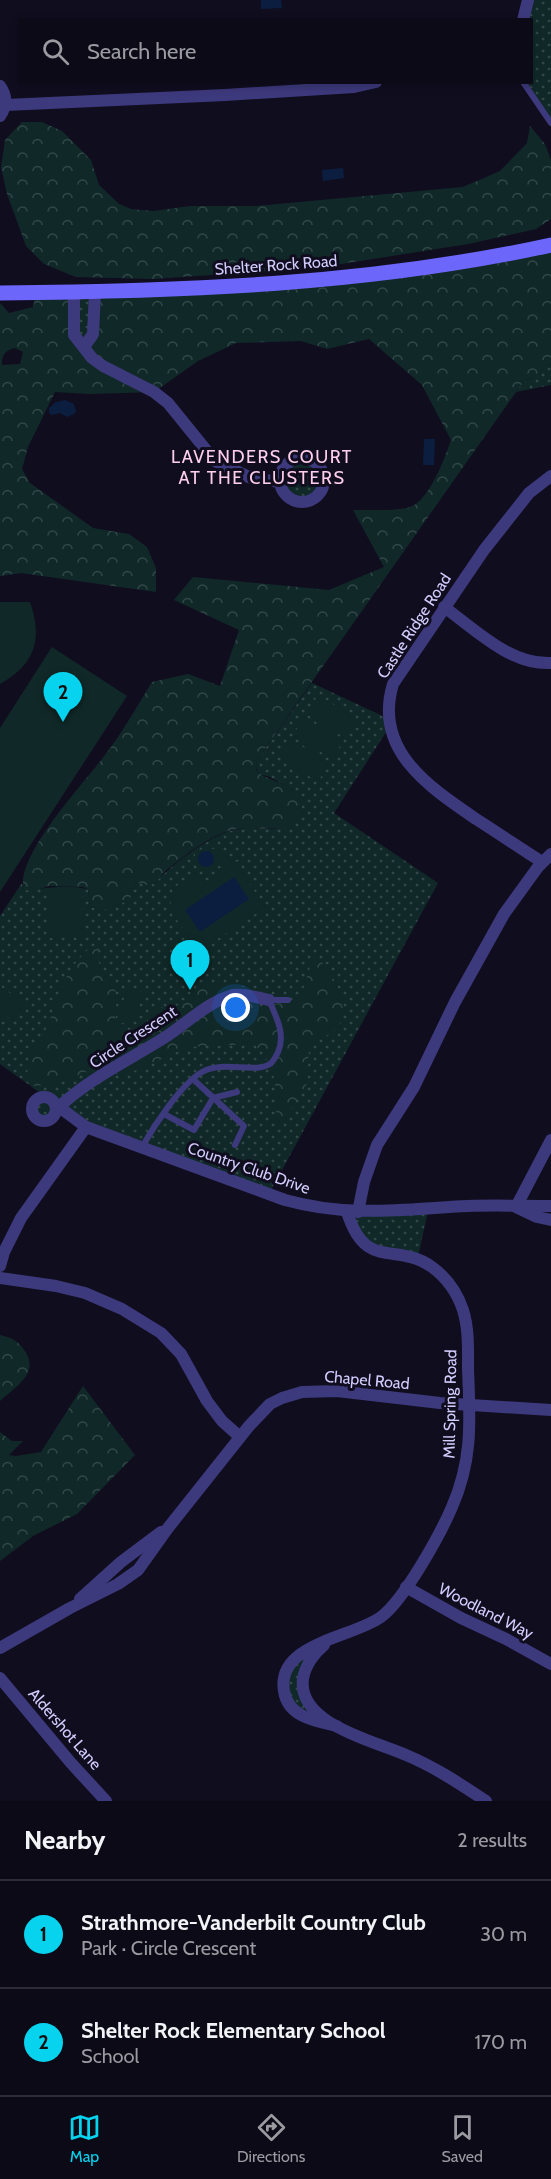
<!DOCTYPE html>
<meta charset="utf-8">
<style>
body{margin:0;font-family:Cabin,sans-serif;background:#1a1824;color:#f1f3f6}
.you{position:absolute;left:236px;top:1008px;width:21px;height:21px;margin:-15px;border:4px solid #fff;border-radius:50%;background:#1a73e8;box-shadow:0 0 0 9px #1a73e833}
.badge{display:grid;place-items:center;width:39px;height:39px;border-radius:50%;background:#07d3ef;color:#111;font-size:20px;font-weight:700}
.pin{position:absolute;translate:-50% -50px;filter:drop-shadow(0 2px 3px #0008)}
.pin::after{content:'';position:absolute;top:32px;width:21px;height:18px;background:inherit;clip-path:polygon(0 0,100% 0,50% 100%)}
.list{margin:0;padding:0;list-style:none}
h2{display:flex;justify-content:space-between;align-items:center;height:78px;margin:0;padding:0 24px;font-size:26px}
h2 small{font-size:20px;font-weight:400;color:#9a9aa1}
.list li{display:grid;grid-template-columns:39px 1fr auto;gap:18px;align-items:center;box-sizing:border-box;height:108px;padding:0 24px;border-top:2px solid #2c2b36}
.list b{display:block;font-size:22px;white-space:nowrap}
.list p{margin:0;font-size:20px;white-space:nowrap;color:#9a9aa1}
.list em{font-size:20px;font-style:normal;color:#9a9aa1}
.icon{flex:none;width:33px;height:33px;fill:none;stroke:currentColor;stroke-width:2;stroke-linecap:round;stroke-linejoin:round}
.map{position:relative;flex:none;width:551px;height:1801px;overflow:hidden}
.search{position:absolute;background:#0c0a17;box-shadow:0 3px 9px #0003;left:18px;right:18px;top:18px;height:66px;display:flex;align-items:center;gap:15px;box-sizing:border-box;padding:0 21px;border-radius:0px;color:#9a9aa1;font-size:22px}
.sheet{height:294px;background:#0c0a17}
nav{display:flex;justify-content:space-around;align-items:center;box-sizing:border-box;height:84px;border-top:2px solid #2c2b36;background:#0c0a17;font-size:16px;color:#9a9aa1}
nav a{display:grid;justify-items:center;gap:3px}
nav .on{color:#07d3ef}
.map>svg:first-child{display:block}
.grass{fill:url(#grass-dots)}
.forest{fill:url(#forest-crowns);fill-rule:evenodd}
.pitch{fill:#102928}
.water{fill:#0c1e3f}
.lines{fill:none;stroke-linecap:round;stroke-linejoin:round}
.lane{stroke:#3d397d;stroke-width:6}
.street{stroke:#3d397d;stroke-width:12}
.secondary{stroke:#6d66fb;stroke-width:15}
.labels{text-anchor:middle;dominant-baseline:central;stroke-width:6;stroke-linejoin:round;paint-order:stroke}
.street-label{font-size:16px;fill:#d3cdfe;stroke:#100d1f}
.neighbourhood-label{font-size:18px;letter-spacing:1.5px;fill:#fecfec;stroke:#100d1f}
</style>
<div class="map">
<svg width="551" height="1801" viewBox="0 0 551 1801">
<defs>
<pattern id="grass-dots" width="8" height="8" patternUnits="userSpaceOnUse" patternTransform="scale(1.5)"><rect width="8" height="8" fill="#102928"/><path d="M2 2h.1M6 6h.1" fill="none" stroke="#324748" stroke-width="1.8" stroke-linecap="round"/></pattern>
<pattern id="forest-crowns" width="20" height="18" patternUnits="userSpaceOnUse" patternTransform="scale(1.5)"><rect width="20" height="18" fill="#102928"/><path d="M2 6a3 3 0 1 1 6 0M12 15a3 3 0 1 1 6 0" fill="none" stroke="#324748"/></pattern>
</defs>
<rect width="100%" height="100%" fill="#100d1f"/>
<g class="grass">
<polygon points="528,0 551,0 551,123 523,83 532,82 532,20 523,20"/>
<polygon points="74,292 95,292 93,334 84,347 74,335"/>
<path d="M551 364V385L516 392C524 381 524 383 535 376 541 372 544 367 551 364Z"/>
<circle cx="302" cy="480" r="22"/>
<path d="M312 683 389 719 390 726 334 813 438 883 269 1194 56 1112 50 1120 39 1121 33 1115V1104L38 1099 46 1097 0 1064V916L22 883 24 890C41 889 73 883 88 890L90 906 101 911 127 901 135 883 154 884C171 865 213 832 239 829 251 827 264 829 276 829L293 790 270 777 260 774 256 768 257 760Z"/>
<polygon points="428,1211 418,1257 364,1241 349,1214"/>
<polygon points="308,1649 302,1687 320,1717 292,1709 287,1668"/>
</g>
<g class="forest">
<polygon points="22,122 42,122 62,131 91,160 99,185 119,204 131,209 154,211 190,206 256,206 463,187 500,171 527,143 530,126 545,144 551,160 551,219 536,229 468,244 316,268 153,279 76,277 44,264 26,246 7,194 1,167 5,140"/>
<path d="M551 245V364C544 367 541 372 535 376 524 383 524 381 516 392L257 760C257 761 256 767 256 769 260 781 303 782 302 809 301 837 253 826 237 829 213 833 188 853 169 868 163 872 159 881 153 884 147 887 141 883 135 883L132 889V895L127 901 101 911 90 906 88 890 83 887 49 886 33 891 24 890C14 858 83 784 102 759 121 735 136 708 152 682L188 674 220 686 239 630 174 600 193 577 329 590 384 567 353 510C365 510 400 511 410 507 429 501 445 458 451 440L422 385 369 339 327 349 301 341 236 343 198 361 154 392 90 394 55 392 28 447 22 469 30 483 93 528 129 534 147 547 156 568V592L21 573 0 576V303L9 313 33 307 36 292H74V335L84 347 93 334 95 292 271 285ZM15 348 23 352 20 364 2 365C1 355 6 350 15 348Z"/>
<path d="M101 942C100 948 96 954 98 960 101 970 112 977 115 989 121 1012 106 1015 126 1039L146 1022 157 1007C178 1010 192 1000 204 982 226 990 236 980 257 992L252 1011 263 1006 293 1001 302 993 314 954C331 969 354 1005 337 1028 331 1037 317 1036 311 1046 306 1056 310 1071 307 1083 301 1100 285 1114 275 1128L277 1102 273 1071 262 1051 253 1044 188 1047 132 1072 121 1074 85 1072 57 1084 33 1086C30 1079 26 1072 27 1064 29 1050 41 1040 47 1027 50 1021 51 1016 53 1009 60 986 77 951 101 942Z"/>
<path d="M0 1335C13 1338 20 1342 26 1353 39 1374 14 1388 0 1401Z"/>
<polygon points="83,1386 135,1455 77,1514 33,1536 0,1561 0,1432 12,1441 23,1441 9,1455 16,1456 41,1452"/>
</g>
<g class="pitch">
<path d="M0 602H30C43 640 35 664 0 684Z"/>
<polygon points="52,647 127,696 0,892 0,728"/>
<polygon points="318,695 357,719 345,738 306,714"/>
<polygon points="304,717 343,741 332,759 293,735"/>
<polygon points="290,739 329,763 318,782 279,757"/>
<path d="M204 847 219 850 235 863 238 861 241 866 238 868 266 907 199 951 169 909 175 887 197 871 206 883 230 866 224 863C213 871 194 875 195 854Z"/>
<polygon points="82,888 83,937 50,938 49,889"/>
<polygon points="0,986 24,1003 12,1020 0,1012"/>
<polygon points="128,987 144,993 132,1026 116,1021"/>
</g>
<g class="water">
<polygon points="261,0 281,0 282,8 261,9"/>
<polygon points="343,168 344,178 323,181 322,170"/>
<polygon points="65,400 74,404 76,411 74,414 67,417 60,413 52,415 49,413 49,408 56,402"/>
<polygon points="424,439 435,439 434,465 423,465"/>
<circle cx="206" cy="859" r="8"/>
<polygon points="234,877 249,899 200,932 185,910"/>
</g>
<g class="lines">
<g class="lane">
<polyline points="523,82 551,123"/>
<polyline points="194,1080 244,1126 235,1145"/>
<polyline points="164,1114 194,1130 213,1098 237,1092"/>
<path d="M142 1147C154 1126 181 1084 202 1072 224 1060 254 1074 270 1064 274 1061 276 1056 278 1052 286 1034 276 1017 269 1000H288"/>
</g>
<g class="street">
<polyline points="523,20 528,0"/>
<path d="M0 86C7 96 7 106 0 116"/>
<polyline points="6,105 225,95 354,87 376,82"/>
<polyline points="74,292 74,335 92,358 103,366 154,392 168,403 215,461 251,478 280,482"/>
<polyline points="84,347 93,334 95,292"/>
<circle cx="302" cy="480" r="22"/>
<path d="M444 607C476 630 510 665 551 663"/>
<path d="M542 862C520 848 498 833 476 819 429 787 373 750 393 684L484 550 529 493 551 476"/>
<circle cx="44" cy="1109" r="12"/>
<path d="M55 1104 86 1127 285 1200C350 1218 403 1209 468 1206 495 1205 524 1206 551 1206"/>
<path d="M59 1107C90 1078 131 1059 167 1036 187 1023 209 1001 233 995 245 993 258 998 269 1000"/>
<polyline points="551,1140 516,1207 537,1217 551,1220"/>
<polyline points="358,1212 364,1182 377,1145 414,1087 455,1002 504,914 538,867 551,854"/>
<polyline points="0,1266 4,1252 21,1218 86,1127"/>
<polyline points="0,1278 56,1286 85,1293 122,1309 161,1333 181,1354 207,1401 222,1421 240,1437"/>
<polyline points="406,1587 461,1618 506,1639 551,1664"/>
<polyline points="80,1599 121,1562 161,1532"/>
<path d="M324 1645C314 1653 305 1666 303 1679 297 1724 375 1741 406 1755 435 1767 460 1784 486 1801"/>
<polyline points="0,1648 70,1608 118,1584 138,1570 168,1528 249,1426 270,1404 282,1398 302,1392 337,1391 440,1403 551,1410"/>
<polyline points="0,1678 71,1763 106,1801"/>
<path d="M337 1726C315 1721 288 1717 284 1691 276 1643 352 1638 381 1617 404 1600 440 1535 452 1507 473 1459 470 1420 468 1369 468 1350 469 1329 463 1310 457 1292 447 1278 432 1267 395 1241 366 1272 347 1212"/>
</g>
<path class="secondary" d="M0 293C186 291 368 285 551 245"/>
</g>
<g class="labels">
<g class="street-label">
<text transform="translate(276 265) rotate(-4)">Shelter Rock Road</text>
<text transform="translate(414 626) rotate(-57)">Castle Ridge Road</text>
<text transform="translate(133 1037) rotate(-33)">Circle Crescent</text>
<text transform="translate(249 1168) rotate(19)">Country Club Drive</text>
<text transform="translate(367 1380) rotate(5)">Chapel Road</text>
<text transform="translate(450 1404) rotate(-89)">Mill Spring Road</text>
<text transform="translate(486 1611) rotate(27)">Woodland Way</text>
<text transform="translate(65 1729) rotate(49)">Aldershot Lane</text>
</g>
<g class="neighbourhood-label">
<text x="262" y="457">LAVENDERS COURT<tspan x="262" dy="21">AT THE CLUSTERS</tspan></text>
</g>
</g>
</svg>
<div class="you"></div>
<div class="pin badge" style="left:190px;top:990px">1</div>
<div class="pin badge" style="left:63px;top:722px">2</div>
<div class="search"><svg class="icon" aria-label="search" viewBox="0 0 24 24"><circle cx="10" cy="10" r="6"/><path d="M15 15l6 6"/></svg>Search here</div>
</div>
<section class="sheet">
<h2>Nearby<small>2 results</small></h2>
<ul class="list">
<li><span class="badge">1</span><div><b>Strathmore-Vanderbilt Country Club</b><p>Park · Circle Crescent</p></div><em>30 m</em></li>
<li><span class="badge">2</span><div><b>Shelter Rock Elementary School</b><p>School</p></div><em>170 m</em></li>
</ul>
</section>
<nav>
<a class="on"><svg class="icon" aria-label="map" viewBox="0 0 24 24"><path d="M3 6l6-2 6 2 6-2v14l-6 2-6-2-6 2zM9 4v14M15 6v14"/></svg>Map</a>
<a><svg class="icon" aria-label="directions" viewBox="0 0 24 24"><path d="M12 3l9 9-9 9-9-9zM9 14v-3h6M13 9l2 2-2 2"/></svg>Directions</a>
<a><svg class="icon" aria-label="saved" viewBox="0 0 24 24"><path d="M7 4h10v16l-5-4-5 4z"/></svg>Saved</a>
</nav>
